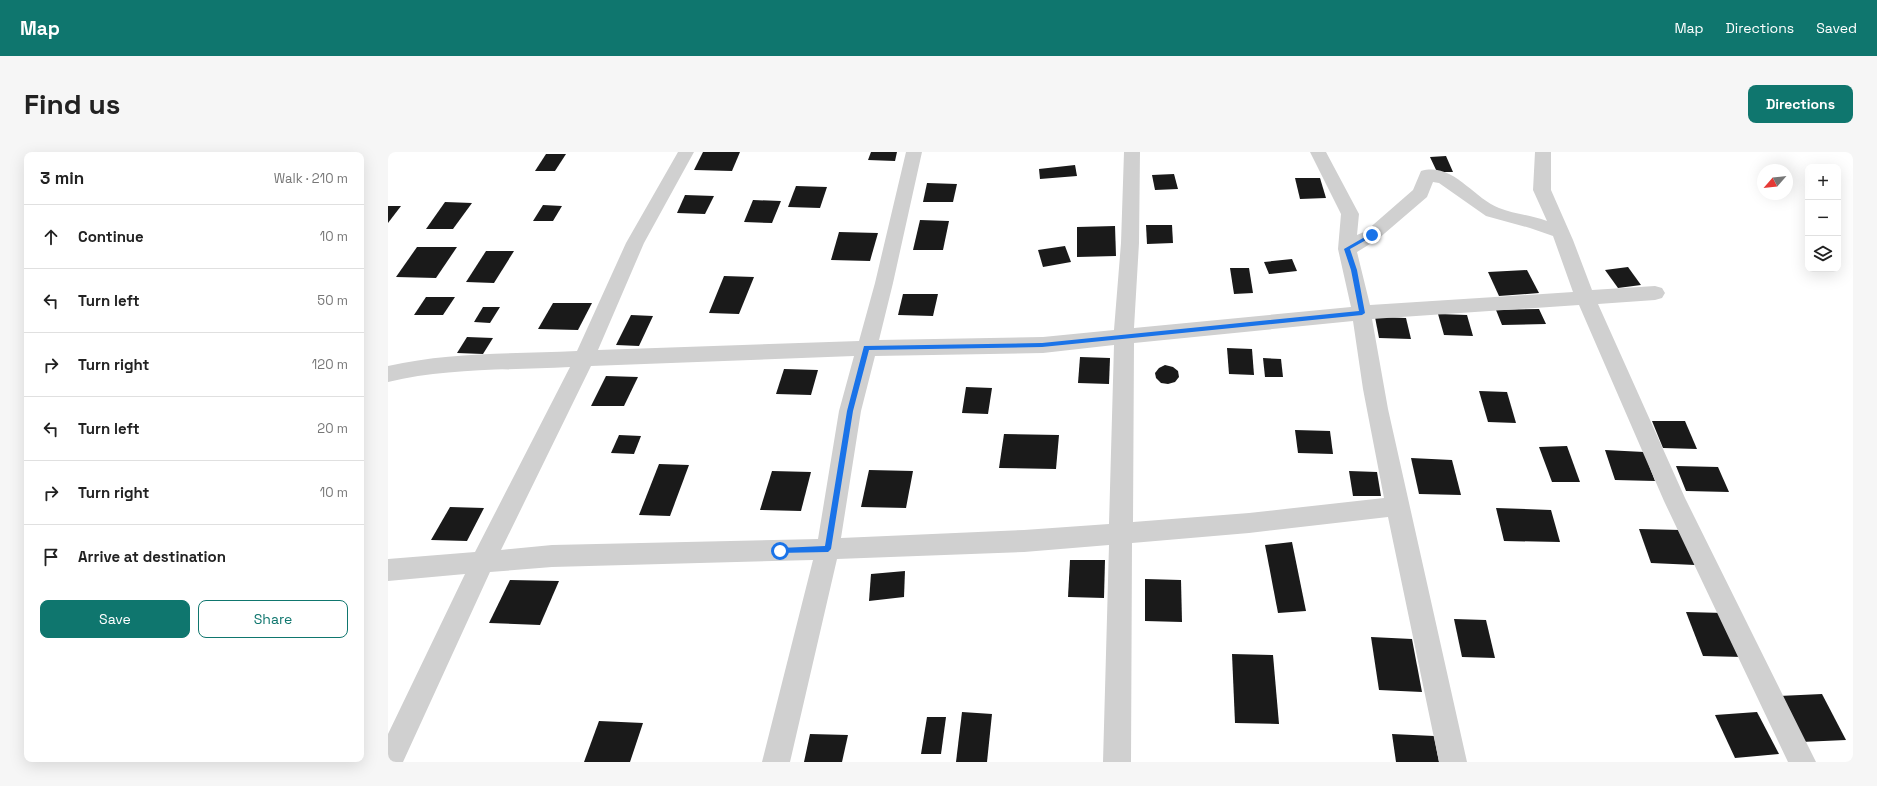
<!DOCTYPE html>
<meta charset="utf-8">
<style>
body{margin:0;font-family:"Space Grotesk",sans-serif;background:#f6f6f6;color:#222}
.controls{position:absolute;right:12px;top:12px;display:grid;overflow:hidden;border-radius:8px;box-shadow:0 4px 16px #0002}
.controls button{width:36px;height:36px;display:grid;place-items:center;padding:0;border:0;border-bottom:1px solid #e0e0e0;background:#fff;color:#222;font:20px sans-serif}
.compass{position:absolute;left:1369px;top:12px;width:36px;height:36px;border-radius:50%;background:#fff;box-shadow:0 4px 16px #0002;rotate:242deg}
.stop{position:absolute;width:12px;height:12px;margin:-9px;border:3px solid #1a73e8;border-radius:50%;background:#fff}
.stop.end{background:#1a73e8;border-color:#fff;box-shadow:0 1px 4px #0008}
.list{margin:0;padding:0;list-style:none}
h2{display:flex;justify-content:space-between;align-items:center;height:52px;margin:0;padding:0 16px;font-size:17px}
h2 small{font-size:13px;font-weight:400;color:#767676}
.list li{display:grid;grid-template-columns:26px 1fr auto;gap:12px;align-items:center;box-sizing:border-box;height:64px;padding:0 16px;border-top:1px solid #e0e0e0}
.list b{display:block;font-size:15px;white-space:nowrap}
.list em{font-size:13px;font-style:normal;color:#767676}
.actions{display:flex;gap:8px;padding:12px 16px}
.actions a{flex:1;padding:9px 0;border:1px solid #0f766e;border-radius:8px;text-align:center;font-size:14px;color:#0f766e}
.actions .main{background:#0f766e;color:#fff}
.icon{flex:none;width:22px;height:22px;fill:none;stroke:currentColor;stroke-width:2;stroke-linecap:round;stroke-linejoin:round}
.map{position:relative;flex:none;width:1465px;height:610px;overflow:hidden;border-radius:8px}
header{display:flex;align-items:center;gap:24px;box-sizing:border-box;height:56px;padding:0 20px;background:#0f766e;color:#fff}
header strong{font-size:19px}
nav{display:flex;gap:22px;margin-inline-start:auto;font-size:14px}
.intro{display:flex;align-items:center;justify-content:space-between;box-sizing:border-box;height:96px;padding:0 24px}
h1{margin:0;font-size:28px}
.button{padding:10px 18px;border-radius:8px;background:#0f766e;color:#fff;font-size:14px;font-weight:700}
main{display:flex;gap:24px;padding:0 24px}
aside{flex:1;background:#fff;border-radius:8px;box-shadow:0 4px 16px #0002}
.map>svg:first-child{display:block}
.building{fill:#1a1a1a}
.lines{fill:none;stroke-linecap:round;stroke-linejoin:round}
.minor{fill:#d0d0d0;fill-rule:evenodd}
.route{fill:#1a73e8}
</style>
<header>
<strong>Map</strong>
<nav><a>Map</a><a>Directions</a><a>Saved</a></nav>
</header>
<div class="intro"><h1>Find us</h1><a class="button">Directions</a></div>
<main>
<aside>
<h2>3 min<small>Walk · 210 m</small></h2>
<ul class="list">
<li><svg class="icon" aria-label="ahead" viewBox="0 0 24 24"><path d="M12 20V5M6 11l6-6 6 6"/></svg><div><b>Continue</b></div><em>10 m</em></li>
<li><svg class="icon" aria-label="left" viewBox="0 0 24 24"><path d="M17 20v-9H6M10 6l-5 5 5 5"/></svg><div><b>Turn left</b></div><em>50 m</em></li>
<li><svg class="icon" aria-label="right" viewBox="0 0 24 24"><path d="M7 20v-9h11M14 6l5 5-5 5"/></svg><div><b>Turn right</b></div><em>120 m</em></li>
<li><svg class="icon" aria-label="left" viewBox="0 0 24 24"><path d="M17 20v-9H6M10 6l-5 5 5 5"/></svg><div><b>Turn left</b></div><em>20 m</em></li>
<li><svg class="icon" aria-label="right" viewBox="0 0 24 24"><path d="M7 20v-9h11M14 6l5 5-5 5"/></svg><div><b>Turn right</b></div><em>10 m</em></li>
<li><svg class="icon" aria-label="arrive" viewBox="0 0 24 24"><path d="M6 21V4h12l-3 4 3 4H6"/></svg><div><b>Arrive at destination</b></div></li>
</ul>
<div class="actions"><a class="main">Save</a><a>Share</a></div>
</aside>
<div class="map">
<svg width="1465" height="610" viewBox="0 0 1465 610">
<rect width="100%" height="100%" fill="#fff"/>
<g class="building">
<polygon points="315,0 352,0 344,19 306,18"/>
<polygon points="483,0 509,0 507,9 480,8"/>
<polygon points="158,2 178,2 167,19 147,19"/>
<polygon points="1058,4 1065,20 1049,20 1042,5"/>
<polygon points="687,13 689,24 652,27 651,17"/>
<polygon points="786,22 790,37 767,38 764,23"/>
<polygon points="907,26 932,26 938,46 912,47"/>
<polygon points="539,31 569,32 565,50 535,50"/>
<polygon points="408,34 439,35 432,56 400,55"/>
<polygon points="297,43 326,44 317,62 289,61"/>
<polygon points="365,48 393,49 384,71 356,70"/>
<polygon points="57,50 84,51 65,77 38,77"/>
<polygon points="155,53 174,54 165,69 145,69"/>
<polygon points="0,54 13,54 0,71"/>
<polygon points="532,68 561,69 555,98 525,98"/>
<polygon points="758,73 784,73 785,91 759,92"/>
<polygon points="727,74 728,104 689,105 689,75"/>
<polygon points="451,80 490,81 482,109 443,108"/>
<polygon points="677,94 683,110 655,115 650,98"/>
<polygon points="29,95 69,95 48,126 8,125"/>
<polygon points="98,99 126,99 106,131 78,130"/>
<polygon points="904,107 909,119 881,122 876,110"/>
<polygon points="1240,115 1253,133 1230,136 1217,118"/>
<polygon points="842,116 861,116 865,141 846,142"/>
<polygon points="1139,118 1151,141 1111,144 1100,120"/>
<polygon points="336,124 366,125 351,162 321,161"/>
<polygon points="515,142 550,142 545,164 510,163"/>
<polygon points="38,145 67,145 55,163 26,163"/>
<polygon points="165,151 204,151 190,178 150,177"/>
<polygon points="95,155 112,155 102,171 86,170"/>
<polygon points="1151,157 1158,172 1114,173 1108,158"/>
<polygon points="1050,162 1079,163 1085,184 1056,183"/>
<polygon points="243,163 265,164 251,194 228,193"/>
<polygon points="987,165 1018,166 1023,187 991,186"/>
<polygon points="79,185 105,186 95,202 69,201"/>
<polygon points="839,196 864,197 866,223 841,222"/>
<polygon points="692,205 722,206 721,232 690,231"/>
<polygon points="875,206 893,207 895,225 877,225"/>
<polygon points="777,213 785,215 790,219 791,225 787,230 780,232 773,231 768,226 767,221 771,216"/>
<polygon points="396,217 430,218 423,243 388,242"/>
<polygon points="218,224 250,225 236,254 203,254"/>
<polygon points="578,235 604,236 600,262 574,261"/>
<polygon points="1091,239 1119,240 1128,271 1100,270"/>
<polygon points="1264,269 1297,269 1309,297 1275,296"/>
<polygon points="907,278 942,279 945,302 910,301"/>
<polygon points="616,282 671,283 668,317 611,316"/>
<polygon points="231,283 253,284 246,302 223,301"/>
<polygon points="1179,294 1192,330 1164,330 1151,295"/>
<polygon points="1217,298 1256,300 1267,329 1227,328"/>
<polygon points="1023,306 1064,308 1073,343 1031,342"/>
<polygon points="271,312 301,313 282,364 251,363"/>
<polygon points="1288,314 1330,315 1341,340 1298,339"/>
<polygon points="481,318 525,319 518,356 473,355"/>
<polygon points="384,319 423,320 413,359 372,358"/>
<polygon points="961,319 989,320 993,344 965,344"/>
<polygon points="62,355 96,356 79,389 43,388"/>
<polygon points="1108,356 1163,358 1172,390 1116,389"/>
<polygon points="1251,377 1293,378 1307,413 1263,411"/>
<polygon points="904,390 918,459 890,461 877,393"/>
<polygon points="682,408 717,408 716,446 680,445"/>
<polygon points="517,419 516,445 481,449 483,422"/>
<polygon points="757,427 793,428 794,470 757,469"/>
<polygon points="122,428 171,429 152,473 101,471"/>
<polygon points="1298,460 1336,461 1354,505 1315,504"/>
<polygon points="1066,467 1098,468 1107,506 1074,505"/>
<polygon points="983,485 1024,487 1034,540 991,538"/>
<polygon points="844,502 885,503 891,572 847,571"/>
<polygon points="1434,542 1458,588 1413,590 1391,544"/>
<polygon points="574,560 604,562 599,610 568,610"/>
<polygon points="1369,560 1391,602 1347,606 1327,563"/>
<polygon points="539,565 558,565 553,602 533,602"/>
<polygon points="211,569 255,571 242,610 196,610"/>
<polygon points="422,582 460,583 454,610 416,610"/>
<polygon points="1004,582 1046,584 1051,610 1008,610"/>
</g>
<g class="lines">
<path class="minor" d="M290 0H306L256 91 210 198 471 189 487 131 518 0H534L505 131 491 188 655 185 726 178 733 91 736 0H752L751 91 746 176 963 155 950 97 953 62 922 0H938L971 62 969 83 978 79 1025 38 1033 19C1065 10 1085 46 1111 56 1126 62 1143 63 1159 69L1145 38 1147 0H1163V38L1185 88 1204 138 1267 134 1274 136 1277 141 1274 146 1267 148 1210 152 1297 346 1428 610H1400L1276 349 1191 153 984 167 1000 257 1079 610H1051L1000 365 861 381 744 391 743 610H715L721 393 636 400 449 407 402 610H374L425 408 164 415 102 420 15 610H0V582L77 422 0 429V407L87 400 182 215C122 218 59 216 0 230V214C61 200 127 202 189 199L238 91ZM1045 30 1051 31 1098 64 1142 76 1165 84 1185 140 982 153 969 100 990 87 1039 45ZM965 169 975 237 996 346 861 361 745 370 746 191ZM726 193 721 372 636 378 453 386 473 259 487 204 655 201ZM466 204 451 259 430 387 164 393 113 398 203 214Z"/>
</g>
<polygon class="route" points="982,82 987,83 962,97 969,118 977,161 974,163 654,195 481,198 465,259 443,397 440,400 390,401 390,397 392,396 437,394 459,259 476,194 654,191 971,159 963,118 956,97"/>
</svg>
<div class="controls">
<button>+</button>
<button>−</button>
<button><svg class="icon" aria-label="layers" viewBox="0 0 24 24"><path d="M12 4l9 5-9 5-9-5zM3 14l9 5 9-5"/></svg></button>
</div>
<svg class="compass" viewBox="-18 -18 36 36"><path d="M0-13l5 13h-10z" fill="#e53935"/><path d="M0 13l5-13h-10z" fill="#767676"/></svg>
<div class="stop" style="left:392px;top:399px"></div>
<div class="stop end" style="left:984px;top:83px"></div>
</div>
</main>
